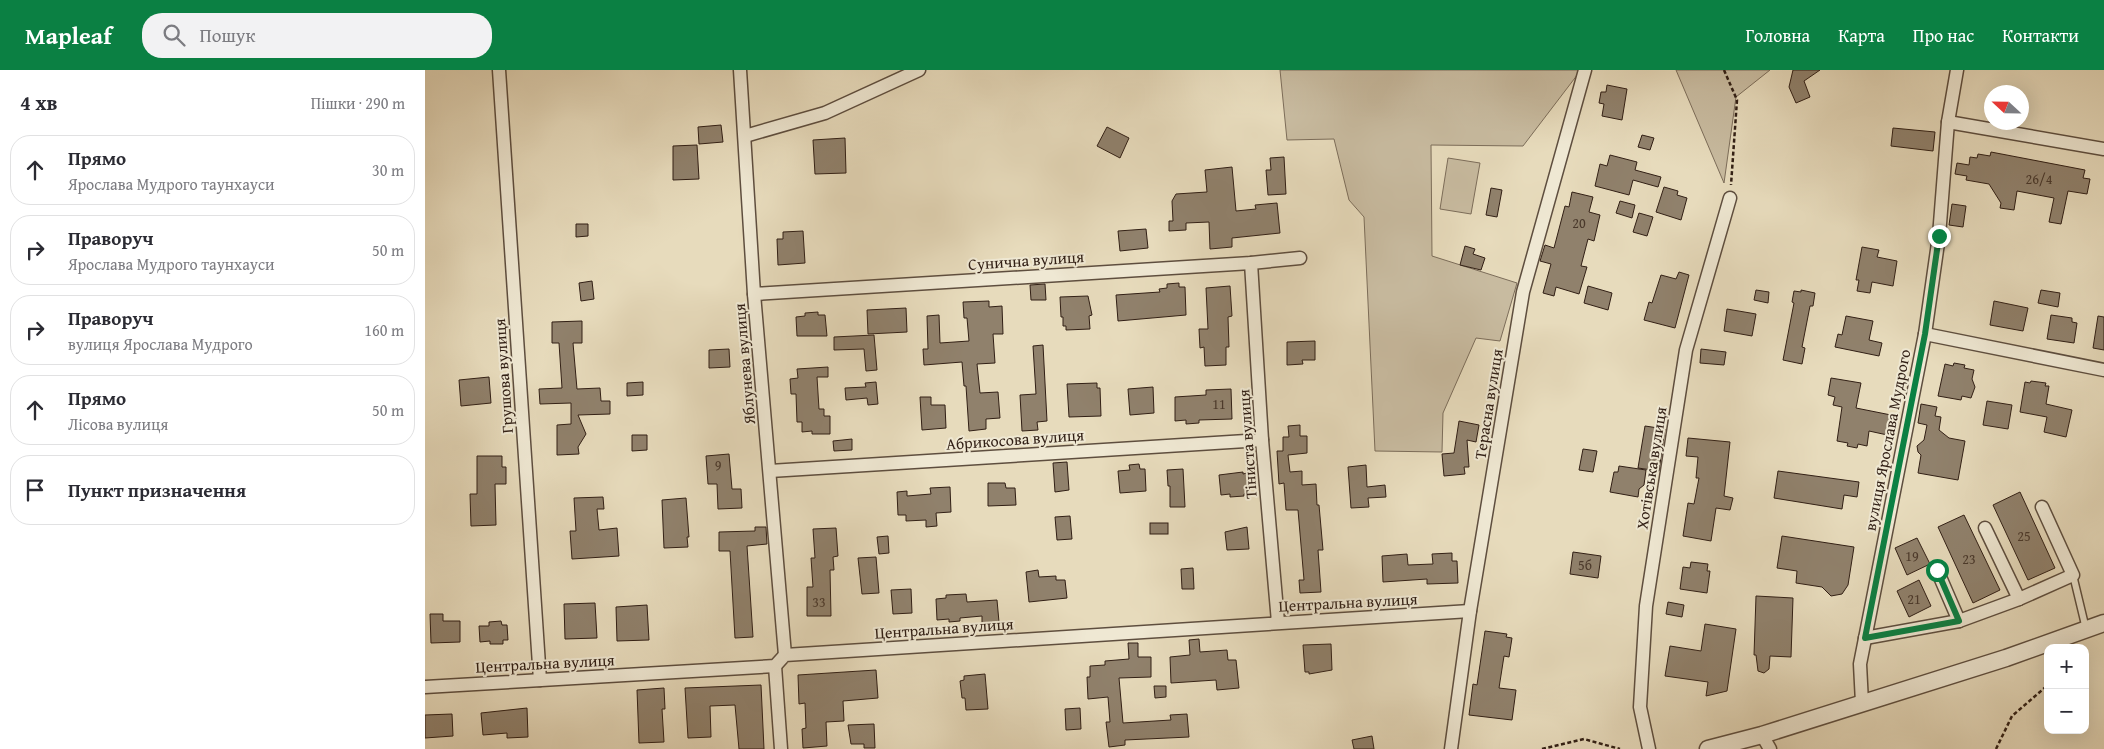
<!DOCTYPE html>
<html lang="uk">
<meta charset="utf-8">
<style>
body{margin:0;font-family:"Gentium Book Plus",serif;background:#f2f2f3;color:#2b2b33}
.controls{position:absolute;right:15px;bottom:15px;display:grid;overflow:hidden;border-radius:10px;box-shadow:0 5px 20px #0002}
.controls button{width:45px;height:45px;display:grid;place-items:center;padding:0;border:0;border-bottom:1px solid #e1e1e2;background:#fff;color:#2b2b33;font:25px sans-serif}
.compass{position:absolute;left:1559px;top:15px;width:45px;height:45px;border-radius:50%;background:#fff;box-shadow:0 5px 20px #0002;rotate:292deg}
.stop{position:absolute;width:15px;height:15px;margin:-11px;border:4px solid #0b8043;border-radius:50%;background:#fff}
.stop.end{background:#0b8043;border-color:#fff;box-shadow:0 1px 5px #0008}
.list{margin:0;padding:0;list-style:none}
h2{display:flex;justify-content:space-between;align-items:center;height:65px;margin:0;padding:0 20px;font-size:21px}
h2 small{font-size:16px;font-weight:400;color:#7c7c81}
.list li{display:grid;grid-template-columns:32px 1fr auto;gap:15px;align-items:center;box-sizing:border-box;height:70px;margin:0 10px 10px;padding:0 10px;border:1px solid #e1e1e2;border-radius:20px}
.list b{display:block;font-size:19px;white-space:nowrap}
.list p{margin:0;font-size:16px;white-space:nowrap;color:#7c7c81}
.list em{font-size:16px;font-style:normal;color:#7c7c81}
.icon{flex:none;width:28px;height:28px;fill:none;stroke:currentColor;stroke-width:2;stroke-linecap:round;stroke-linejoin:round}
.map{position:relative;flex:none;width:1679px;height:679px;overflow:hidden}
header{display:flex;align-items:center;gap:30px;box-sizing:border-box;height:70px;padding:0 25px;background:#0b8043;color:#fff}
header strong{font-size:24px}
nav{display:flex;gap:28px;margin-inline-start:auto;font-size:18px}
.search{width:350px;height:45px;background:#f2f2f3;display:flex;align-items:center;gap:12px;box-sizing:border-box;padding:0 18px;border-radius:20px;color:#7c7c81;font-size:19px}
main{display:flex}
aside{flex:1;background:#fff}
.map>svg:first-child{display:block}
.green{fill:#c8bba0;stroke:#7c6d5a}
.building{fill:#90816c;stroke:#311f15}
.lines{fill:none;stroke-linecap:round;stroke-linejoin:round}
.service-casing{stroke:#5e4e3f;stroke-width:9}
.minor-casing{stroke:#5e4e3f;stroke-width:15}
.tertiary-casing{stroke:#5e4e3f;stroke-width:19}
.path{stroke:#311f15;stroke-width:2.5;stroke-dasharray:4 2.5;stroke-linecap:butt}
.service{stroke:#efe8d3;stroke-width:6}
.minor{stroke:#efe8d3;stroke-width:12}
.tertiary{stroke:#efe8d3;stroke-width:16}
.route{stroke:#0b8043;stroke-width:6}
.labels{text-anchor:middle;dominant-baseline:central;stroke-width:4;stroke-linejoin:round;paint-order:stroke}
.number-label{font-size:14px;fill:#49382b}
.street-label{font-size:16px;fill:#311f15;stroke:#efe8d3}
</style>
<header>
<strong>Mapleaf</strong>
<div class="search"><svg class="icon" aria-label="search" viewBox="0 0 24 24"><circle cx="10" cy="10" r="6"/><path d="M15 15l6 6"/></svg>Пошук</div>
<nav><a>Головна</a><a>Карта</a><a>Про нас</a><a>Контакти</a></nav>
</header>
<main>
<aside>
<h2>4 хв<small>Пішки · 290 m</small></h2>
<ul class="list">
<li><svg class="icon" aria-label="ahead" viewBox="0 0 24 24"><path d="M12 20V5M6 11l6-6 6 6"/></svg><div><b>Прямо</b><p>Ярослава Мудрого таунхауси</p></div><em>30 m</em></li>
<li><svg class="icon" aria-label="right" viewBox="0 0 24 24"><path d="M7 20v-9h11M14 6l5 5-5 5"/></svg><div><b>Праворуч</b><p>Ярослава Мудрого таунхауси</p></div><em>50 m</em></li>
<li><svg class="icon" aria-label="right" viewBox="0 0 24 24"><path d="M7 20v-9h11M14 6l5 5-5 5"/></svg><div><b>Праворуч</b><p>вулиця Ярослава Мудрого</p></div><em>160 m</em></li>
<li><svg class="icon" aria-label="ahead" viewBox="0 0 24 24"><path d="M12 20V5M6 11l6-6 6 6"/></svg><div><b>Прямо</b><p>Лісова вулиця</p></div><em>50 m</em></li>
<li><svg class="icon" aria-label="arrive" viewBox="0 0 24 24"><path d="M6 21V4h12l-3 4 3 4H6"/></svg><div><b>Пункт призначення</b></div></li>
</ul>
</aside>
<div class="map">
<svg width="1679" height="679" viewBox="0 0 1679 679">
<rect width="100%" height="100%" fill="#e7dbbc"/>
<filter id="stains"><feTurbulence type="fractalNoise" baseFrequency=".004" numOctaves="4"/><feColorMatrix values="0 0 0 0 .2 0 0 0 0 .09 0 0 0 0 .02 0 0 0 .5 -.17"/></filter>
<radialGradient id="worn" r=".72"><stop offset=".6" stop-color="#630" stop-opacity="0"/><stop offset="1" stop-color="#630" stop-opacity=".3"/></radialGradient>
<g class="green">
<polygon points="855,0 1156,0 1098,76 1006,75 1007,186 1092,213 1075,271 1051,268 1018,343 1017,382 950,381 939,147 924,130 909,69 862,70"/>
<polygon points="1251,0 1345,0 1311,27 1299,113"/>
<polygon points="1023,88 1055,93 1046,144 1015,139"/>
</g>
<g class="building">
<polygon points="1368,0 1395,0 1379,11 1385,27 1371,33 1364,17"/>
<polygon points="1182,15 1202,19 1197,50 1177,46 1179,34 1174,33 1176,22 1181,22"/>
<polygon points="296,55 298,72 274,74 273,57"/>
<polygon points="682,57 704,68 695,88 672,76"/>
<polygon points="1468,58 1510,62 1508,81 1466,76"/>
<polygon points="1217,65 1229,68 1225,80 1213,77"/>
<polygon points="420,68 421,103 390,104 388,70"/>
<polygon points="272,75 274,109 248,110 248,76"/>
<polygon points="1566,82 1660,100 1658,108 1665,109 1662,124 1643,121 1636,154 1624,152 1629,128 1592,121 1589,140 1575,138 1576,133 1564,114 1541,110 1542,106 1530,104 1532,93 1544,95 1545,87 1552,88 1553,84 1565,86"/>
<polygon points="1185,85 1212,92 1210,100 1236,107 1233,117 1208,110 1204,125 1170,116 1175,94 1182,96"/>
<polygon points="859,87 861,124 843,125 841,100 846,100 845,88"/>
<polygon points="807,97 811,141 831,139 830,135 852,133 855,163 807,168 807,177 785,179 784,152 761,153 761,160 744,161 744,151 748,151 747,131 751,124 782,122 780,100"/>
<polygon points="1239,117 1253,121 1252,125 1262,128 1256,150 1231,142"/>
<polygon points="1066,118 1077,120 1072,147 1061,145"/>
<polygon points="1147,122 1168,127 1164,142 1175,145 1169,171 1163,169 1156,196 1162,197 1154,224 1131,217 1129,226 1118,223 1126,194 1115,191 1120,175 1129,178 1140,136 1144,137"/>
<polygon points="1195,131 1210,135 1207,148 1191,143"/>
<polygon points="1527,134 1541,136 1538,157 1524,155"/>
<polygon points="1214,143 1228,147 1222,166 1208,162"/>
<polygon points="151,154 163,154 163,166 151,167"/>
<polygon points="721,159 723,178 695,181 693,161"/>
<polygon points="378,161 380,193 353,195 352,169 358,169 358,162"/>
<polygon points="1040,176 1050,179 1048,184 1060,188 1056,200 1035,195"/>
<polygon points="1437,177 1454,180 1452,187 1472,191 1468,216 1447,212 1445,223 1432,221 1434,210 1431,210"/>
<polygon points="1254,202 1264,205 1250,258 1219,250 1224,232 1227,233 1236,205 1251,209"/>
<polygon points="167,211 169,229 156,231 154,213"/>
<polygon points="754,213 754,217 760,217 761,245 693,251 691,225 735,222 734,219 742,218 742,214"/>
<polygon points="620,214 621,230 606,230 605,215"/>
<polygon points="805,216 807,246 803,247 804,277 801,277 801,295 780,296 779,277 775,278 774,259 783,259 781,218"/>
<polygon points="1163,216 1187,223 1183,240 1159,233"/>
<polygon points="1331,220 1344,222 1343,233 1329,230"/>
<polygon points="1376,220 1390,223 1388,236 1385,236 1377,277 1380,278 1377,294 1358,290 1369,233 1367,232 1369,221 1376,222"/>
<polygon points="1616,220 1635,223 1633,237 1613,233"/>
<polygon points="663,226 667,245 664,246 665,259 641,260 641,256 638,256 638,247 636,247 635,227"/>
<polygon points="564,231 564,237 577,236 578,264 568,264 570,293 552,294 555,323 573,322 575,348 561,349 561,359 544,361 541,316 539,316 537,292 499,295 498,279 503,279 502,246 514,245 515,273 544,271 542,248 539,248 538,232"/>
<polygon points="1569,231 1603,238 1598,261 1565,255"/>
<polygon points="481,238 482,262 443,264 442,240"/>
<polygon points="1302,239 1331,244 1327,266 1299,261"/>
<polygon points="393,242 393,245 400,245 402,266 372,266 371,247 380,246 380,243"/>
<polygon points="1626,245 1647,248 1647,252 1652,253 1649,273 1622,269"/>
<polygon points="1421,246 1448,251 1444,270 1457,273 1454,286 1410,277 1413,264 1417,265"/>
<polygon points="1673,246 1679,247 1679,280 1668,278"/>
<polygon points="157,251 157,273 148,273 152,319 175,318 176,331 185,331 185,344 153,345 161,364 153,377 154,384 132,385 132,355 146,354 146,333 115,334 114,319 137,318 134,273 127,273 127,252"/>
<polygon points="449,265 452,300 441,301 439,279 409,280 409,267"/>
<polygon points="890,271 890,290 877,290 878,294 862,295 862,272"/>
<polygon points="618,275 622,351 612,352 613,360 597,361 595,325 611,324 608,276"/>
<polygon points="304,279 305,297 284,298 284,280"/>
<polygon points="1276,279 1301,282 1299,295 1275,293"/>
<polygon points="1529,293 1540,295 1539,298 1549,300 1547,309 1550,317 1546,328 1537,326 1536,330 1513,326 1520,294 1528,296"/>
<polygon points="403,297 403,307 392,307 394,339 399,339 399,346 405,346 405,364 387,364 387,361 377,362 377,352 372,352 371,324 366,324 365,309 373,308 372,299"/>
<polygon points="64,307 66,333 36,336 34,310"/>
<polygon points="1406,308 1436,313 1431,338 1471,346 1467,366 1444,361 1442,376 1433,374 1432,378 1422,376 1423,373 1412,371 1417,337 1408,335 1410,327 1403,325"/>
<polygon points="1606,311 1621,313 1620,316 1624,316 1621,334 1647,340 1641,367 1619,362 1622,347 1595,342 1600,312 1605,313"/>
<polygon points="218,312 218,325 202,326 202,313"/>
<polygon points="451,312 453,334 443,335 442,328 421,330 420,318 441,317 440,313"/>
<polygon points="672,313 672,318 675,318 676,346 644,347 642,314"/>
<polygon points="728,317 729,343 705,345 703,319"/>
<polygon points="806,319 807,349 774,350 774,353 761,354 761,350 750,351 750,327 781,325 781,320"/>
<polygon points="495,327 506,327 506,335 520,335 521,358 497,360"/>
<polygon points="1562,331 1587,335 1583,359 1558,355"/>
<polygon points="1496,334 1512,337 1510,346 1516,347 1514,360 1524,368 1540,371 1533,410 1493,403 1496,385 1493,382 1492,376 1499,370 1502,355 1493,353"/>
<polygon points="1034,351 1054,355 1051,372 1042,370 1044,397 1039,397 1040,404 1019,406 1017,384 1029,383"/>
<polygon points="875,355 875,366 882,366 882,383 863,385 865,402 877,401 877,415 891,414 892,435 894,435 898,480 893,480 896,522 875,523 874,510 879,510 873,440 861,440 859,413 854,414 852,381 858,381 858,367 864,367 863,356"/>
<polygon points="1220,356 1240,359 1234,401 1213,398"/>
<polygon points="207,365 222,365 222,380 207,381"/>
<polygon points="1263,368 1305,372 1299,426 1308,428 1305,440 1291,438 1286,471 1258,466 1263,433 1269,434 1274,408 1271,408 1273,387 1261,386"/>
<polygon points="427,369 427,380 409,381 408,371"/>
<polygon points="1158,379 1172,381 1168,402 1154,400"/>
<polygon points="304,384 307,419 316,419 317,438 293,439 292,414 283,414 281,386"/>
<polygon points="52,386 77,386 77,397 81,397 81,414 70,414 71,455 46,456 45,424 52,424"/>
<polygon points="642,392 644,420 630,422 628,393"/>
<polygon points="714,394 715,399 720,399 721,421 695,423 693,401 705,400 704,395"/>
<polygon points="941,395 942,417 960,415 961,427 943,428 944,437 926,438 923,397"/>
<polygon points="1194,396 1221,400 1219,415 1214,419 1213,427 1185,422 1189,402 1193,402"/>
<polygon points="758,399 760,437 745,437 745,416 743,416 742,400"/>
<polygon points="1353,401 1434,412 1432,427 1419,425 1417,439 1349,428"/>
<polygon points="818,402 818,404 822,403 823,423 819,424 819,426 805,427 805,424 796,425 794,405"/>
<polygon points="563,413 580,413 581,418 590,418 591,435 563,436"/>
<polygon points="525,417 526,442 511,443 512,456 501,457 501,450 481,451 481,445 473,445 472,422 482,421 482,426 506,424 505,418"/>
<polygon points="1595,422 1630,498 1603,510 1568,435"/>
<polygon points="178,427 179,439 172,439 174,460 192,458 194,486 147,489 145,461 151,461 149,428"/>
<polygon points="261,428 264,467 262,467 263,477 239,478 237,430"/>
<polygon points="1539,445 1575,520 1548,533 1513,457"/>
<polygon points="645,446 647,469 632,470 630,447"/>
<rect x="725" y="453" width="18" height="11"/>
<polygon points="330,457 341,457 342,474 322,476 328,567 310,568 305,481 294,481 294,462 330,461"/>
<polygon points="822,457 824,479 802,480 800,462"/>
<polygon points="411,458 413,486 408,487 409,500 405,500 406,546 382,546 382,517 388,517 386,488 390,488 388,459"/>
<polygon points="463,466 464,483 454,484 452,467"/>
<polygon points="1357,466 1429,477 1423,515 1417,524 1406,526 1397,517 1371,513 1372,501 1352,498"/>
<polygon points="1492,468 1505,494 1482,505 1470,478"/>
<polygon points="1148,482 1176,486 1173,508 1145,504"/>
<polygon points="1027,483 1027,491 1032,491 1033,513 1002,514 1002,509 958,512 957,486 982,484 983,495 1008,494 1007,484"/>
<polygon points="451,487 454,523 437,524 433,488"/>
<polygon points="1266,492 1283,494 1282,501 1285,501 1282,523 1255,519 1258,497 1265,498"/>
<polygon points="768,498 769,519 757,519 756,499"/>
<polygon points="613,500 614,507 631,506 631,510 640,510 642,528 604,532 601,502"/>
<polygon points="1494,510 1506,536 1484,547 1472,521"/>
<polygon points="486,519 487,543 468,544 466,520"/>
<polygon points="541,524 542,532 572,530 574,552 557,553 557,546 535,548 535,551 524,552 524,549 512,550 511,529 521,528 521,525"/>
<polygon points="1331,526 1368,528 1366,587 1345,586 1344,599 1339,603 1333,601 1331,585 1329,585"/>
<polygon points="1243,532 1259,535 1257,547 1241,544"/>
<polygon points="170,533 172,568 140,569 139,534"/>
<polygon points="222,535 224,570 192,571 191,537"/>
<polygon points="5,544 18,544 18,551 35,551 35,572 6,573"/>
<polygon points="76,551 77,555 82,555 83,570 78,570 78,574 65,574 65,571 55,572 54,556 64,556 64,552"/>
<polygon points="1280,554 1311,559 1302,621 1281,626 1283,612 1240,606 1245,576 1276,581"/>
<polygon points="1060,561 1082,564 1081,567 1087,568 1084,587 1079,586 1074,618 1091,620 1087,650 1044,645 1048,614 1052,615"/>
<polygon points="774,569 775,582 802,580 803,590 811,590 814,618 792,620 791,610 746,613 745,587 765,585 764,570"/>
<polygon points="703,573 713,573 713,587 726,587 726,607 694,608 698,653 746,650 745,645 762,644 764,667 700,670 700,675 684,677 681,652 685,652 683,627 663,629 662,607 665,607 665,596 680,595 680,591 704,589"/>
<polygon points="906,574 907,600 884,604 884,602 880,602 878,575"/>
<polygon points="451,600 453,628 418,631 419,651 401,652 402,676 378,678 377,659 381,658 380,633 374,634 373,605"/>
<polygon points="560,604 563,639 541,640 540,628 537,628 535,611 539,610 539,606"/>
<polygon points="336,615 339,679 314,679 310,635 285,636 286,667 263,668 260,618"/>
<polygon points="729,616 741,616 741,627 730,628"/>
<polygon points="239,618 240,639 237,639 239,672 214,673 212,620"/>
<polygon points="102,638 103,667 82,668 82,663 58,665 56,643"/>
<polygon points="655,638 656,659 641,660 640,639"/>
<polygon points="27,644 28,666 0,668 0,645"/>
<polygon points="449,654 450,678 439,678 439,674 426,674 423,655"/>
<polygon points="947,666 949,679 929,679 927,670"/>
</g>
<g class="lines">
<defs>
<polyline id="service" points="1648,505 1661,559"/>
<g id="minor">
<polyline points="74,0 115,610"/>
<polyline points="315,0 329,224 360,585"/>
<polyline points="1523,52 1679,79"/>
<polyline points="320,66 400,43 494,0"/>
<polyline points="826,193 837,370 853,552"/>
<polyline points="329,224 826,193 875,188"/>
<polyline points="1500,264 1679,300"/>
<polyline points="345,401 837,370"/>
<polyline points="1560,458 1594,529"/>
<polyline points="1512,500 1534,551"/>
<polyline points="1440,568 1534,551 1594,529 1648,505 1617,437"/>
<polyline points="350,596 356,679"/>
<polyline points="0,617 350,596 360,585 1045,541"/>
<polyline points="1437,633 1435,594 1500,264 1514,166 1523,52 1532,0"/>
<polyline points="1337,665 1345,679"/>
<polyline points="1026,679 1045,541 1098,222 1160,0"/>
<polyline points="1224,679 1215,637 1221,536 1261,280 1305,128"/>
</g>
<polyline id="tertiary" points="1283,679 1337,665 1581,588 1679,553"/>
</defs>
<use href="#service" class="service-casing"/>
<use href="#minor" class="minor-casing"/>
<use href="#tertiary" class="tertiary-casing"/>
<g class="path">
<polyline points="1299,0 1312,30 1306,115"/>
<polyline points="1117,679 1159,669 1195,679"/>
<polyline points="1571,679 1587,646 1623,615"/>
</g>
<use href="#service" class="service"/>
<use href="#minor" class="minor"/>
<use href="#tertiary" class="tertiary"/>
</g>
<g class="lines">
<polyline class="route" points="1512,500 1534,551 1440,568 1500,264 1514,166"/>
</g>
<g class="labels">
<g class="number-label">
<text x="1614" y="109">26/4</text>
<text x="1154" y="153">20</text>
<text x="794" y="334">11</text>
<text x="293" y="395">9</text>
<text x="1599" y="466">25</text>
<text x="1487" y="486">19</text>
<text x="1544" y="489">23</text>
<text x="1160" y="495">5б</text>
<text x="1489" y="529">21</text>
<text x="394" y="532">33</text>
</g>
<g class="street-label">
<text transform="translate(601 190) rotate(-4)">Сунична вулиця</text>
<text transform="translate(319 294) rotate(-95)">Яблунева вулиця</text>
<text transform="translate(78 306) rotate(-94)">Грушова вулиця</text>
<text transform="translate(1063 334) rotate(-81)">Терасна вулиця</text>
<text transform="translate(590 369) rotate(-4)">Абрикосова вулиця</text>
<text transform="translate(1462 370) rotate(-79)">вулиця Ярослава Мудрого</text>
<text transform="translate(822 374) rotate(-94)">Тіниста вулиця</text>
<text transform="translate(1226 398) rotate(-81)">Хотівська вулиця</text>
<text transform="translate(923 532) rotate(-3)">Центральна вулиця</text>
<text transform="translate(519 558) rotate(-4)">Центральна вулиця</text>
<text transform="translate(120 593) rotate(-3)">Центральна вулиця</text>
</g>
</g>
<rect width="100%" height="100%" filter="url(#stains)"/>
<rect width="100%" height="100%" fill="url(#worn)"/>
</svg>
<div class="controls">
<button>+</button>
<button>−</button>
</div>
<svg class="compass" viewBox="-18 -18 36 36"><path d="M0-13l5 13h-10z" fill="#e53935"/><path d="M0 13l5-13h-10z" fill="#7c7c81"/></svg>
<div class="stop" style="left:1512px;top:500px"></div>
<div class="stop end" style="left:1514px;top:166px"></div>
</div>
</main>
